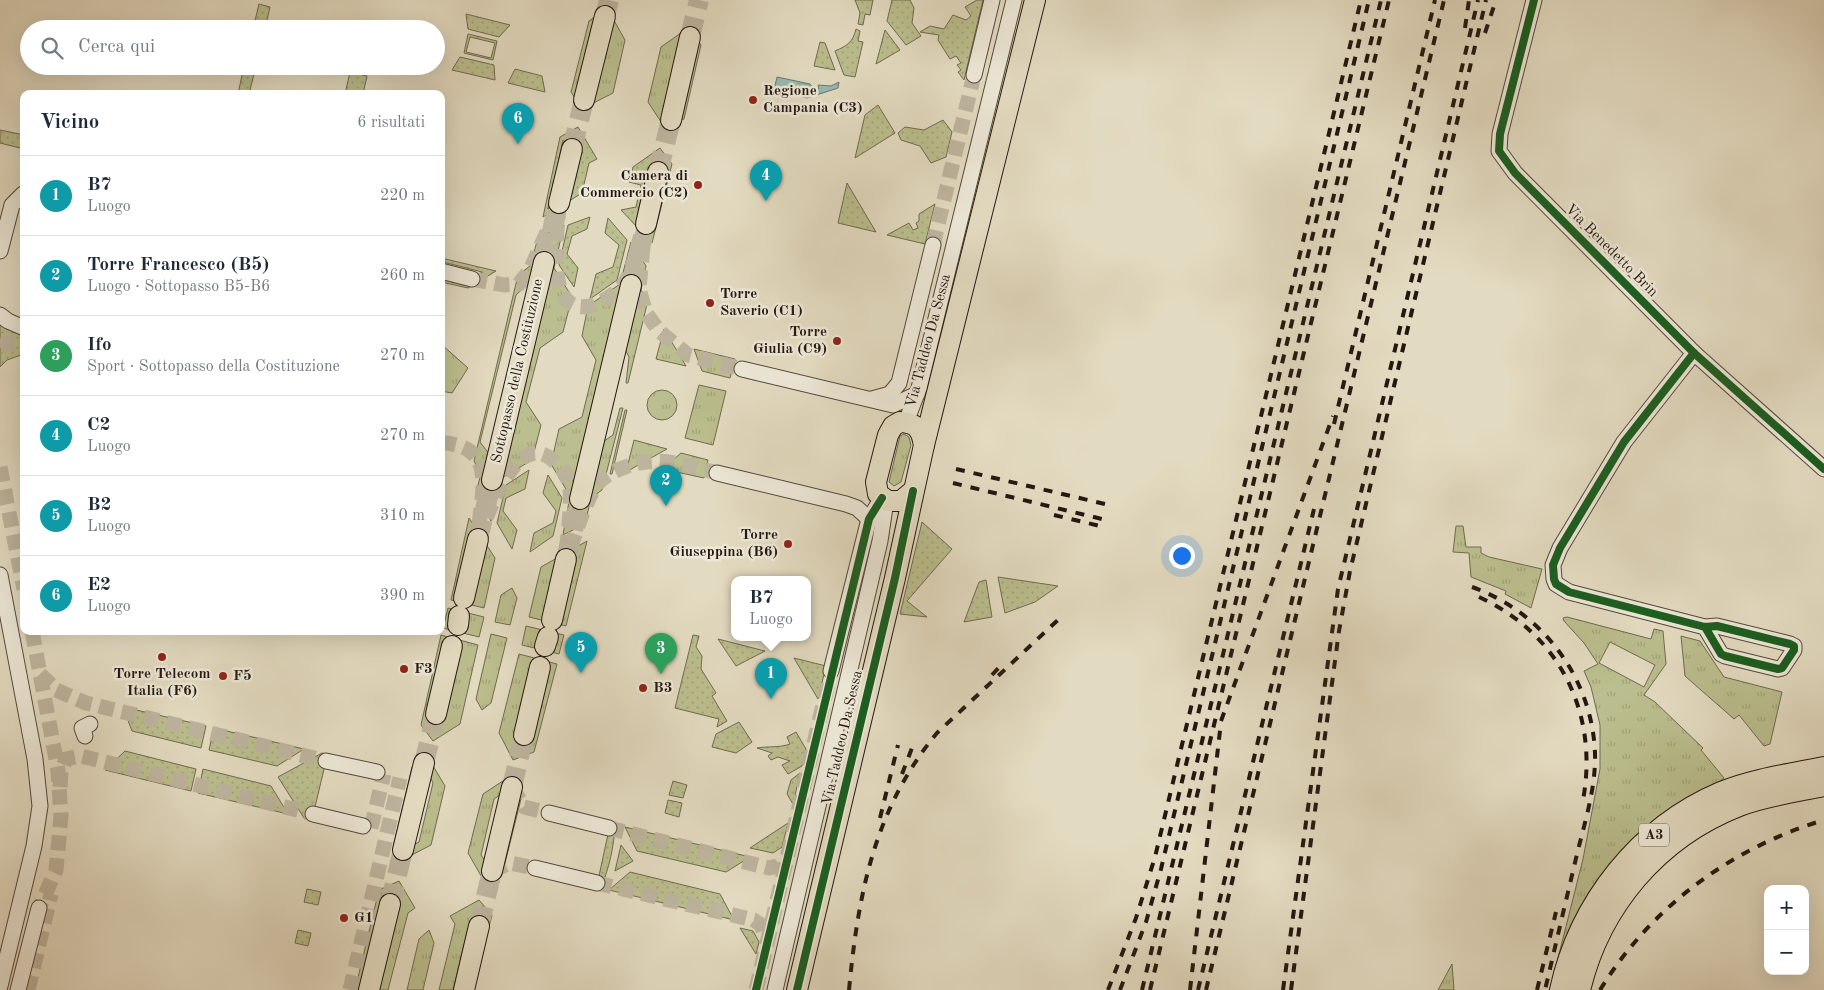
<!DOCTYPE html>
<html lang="it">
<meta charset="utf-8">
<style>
body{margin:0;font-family:"Old Standard TT",serif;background:#f2f2f3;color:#1f2937}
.controls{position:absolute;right:15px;bottom:15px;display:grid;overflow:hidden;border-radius:10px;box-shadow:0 5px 20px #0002}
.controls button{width:45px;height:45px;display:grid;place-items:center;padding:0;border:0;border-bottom:1px solid #e0e1e3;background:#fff;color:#1f2937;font:25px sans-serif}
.you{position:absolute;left:1181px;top:555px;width:18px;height:18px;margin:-12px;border:4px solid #fff;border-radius:50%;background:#1a73e8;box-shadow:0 0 0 8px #1a73e833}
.badge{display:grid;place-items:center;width:32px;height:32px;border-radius:50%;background:#8f2418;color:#fff;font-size:16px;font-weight:700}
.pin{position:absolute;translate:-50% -41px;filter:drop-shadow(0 1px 2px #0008)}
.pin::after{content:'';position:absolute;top:26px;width:18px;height:15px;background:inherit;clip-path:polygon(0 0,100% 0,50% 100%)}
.popup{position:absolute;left:731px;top:576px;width:80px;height:65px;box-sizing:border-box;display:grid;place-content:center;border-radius:10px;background:#fff;filter:drop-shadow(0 1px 4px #0005);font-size:16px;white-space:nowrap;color:#747a83}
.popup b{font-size:19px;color:#1f2937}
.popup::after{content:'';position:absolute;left:50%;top:100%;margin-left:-10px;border:10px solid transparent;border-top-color:#fff}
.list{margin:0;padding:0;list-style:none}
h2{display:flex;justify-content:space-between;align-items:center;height:65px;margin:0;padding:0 20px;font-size:21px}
h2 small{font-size:16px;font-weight:400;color:#747a83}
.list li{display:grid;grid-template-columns:32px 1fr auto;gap:15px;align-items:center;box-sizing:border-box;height:80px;padding:0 20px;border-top:1px solid #e0e1e3}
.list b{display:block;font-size:19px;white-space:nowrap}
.list p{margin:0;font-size:16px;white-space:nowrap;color:#747a83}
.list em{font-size:16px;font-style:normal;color:#747a83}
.icon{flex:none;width:28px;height:28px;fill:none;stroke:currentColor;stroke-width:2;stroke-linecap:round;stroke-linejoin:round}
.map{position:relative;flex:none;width:1824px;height:990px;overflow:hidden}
.search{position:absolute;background:#fff;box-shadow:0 5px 20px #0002;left:20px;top:20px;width:425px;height:55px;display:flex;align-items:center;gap:12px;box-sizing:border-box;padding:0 18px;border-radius:28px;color:#747a83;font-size:19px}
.panel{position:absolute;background:#fff;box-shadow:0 5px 20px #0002;left:20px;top:90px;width:425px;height:545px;border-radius:10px}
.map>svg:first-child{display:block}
.grass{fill:url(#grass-tufts);stroke:#706a50;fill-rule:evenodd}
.park{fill:url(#park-dots);stroke:#706a50;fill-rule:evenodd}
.water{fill:url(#water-ripples);stroke:#687970}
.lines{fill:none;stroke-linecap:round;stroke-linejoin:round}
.minor-tunnel{stroke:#bdb49e;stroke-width:15;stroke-dasharray:15 8;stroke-linecap:butt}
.major-tunnel{stroke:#bdb49e;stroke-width:20;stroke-dasharray:20 10;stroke-linecap:butt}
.minor-casing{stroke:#54483d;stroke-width:17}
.major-casing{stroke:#241711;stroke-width:22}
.highway-casing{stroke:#241711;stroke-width:24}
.minor{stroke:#ede8d7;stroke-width:15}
.major{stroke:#e3dbc1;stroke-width:20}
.highway{stroke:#e3dbc1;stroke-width:22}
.rail{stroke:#241711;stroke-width:4;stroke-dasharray:9 9;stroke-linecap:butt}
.cycleway-casing{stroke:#ede8d7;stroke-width:11}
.cycleway{stroke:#1b5e20;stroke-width:8}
.poi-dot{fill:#8f2418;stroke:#ede8d7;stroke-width:2}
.labels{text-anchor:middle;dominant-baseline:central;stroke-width:5;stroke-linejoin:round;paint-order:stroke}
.shield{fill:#ede8d7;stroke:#60564c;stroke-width:1}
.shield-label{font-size:14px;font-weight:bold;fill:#241711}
.poi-label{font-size:15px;font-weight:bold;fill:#241711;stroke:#ede8d7;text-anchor:start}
.street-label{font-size:15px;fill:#241711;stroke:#ede8d7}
</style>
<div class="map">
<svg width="1824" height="990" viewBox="0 0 1824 990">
<defs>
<pattern id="grass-tufts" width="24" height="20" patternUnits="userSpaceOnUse" patternTransform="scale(1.25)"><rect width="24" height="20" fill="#bbbe8e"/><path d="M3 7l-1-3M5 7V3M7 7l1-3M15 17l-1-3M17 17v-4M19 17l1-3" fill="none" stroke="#a1a379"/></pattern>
<pattern id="park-dots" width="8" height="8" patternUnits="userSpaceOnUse" patternTransform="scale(1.25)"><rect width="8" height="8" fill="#bbbe8e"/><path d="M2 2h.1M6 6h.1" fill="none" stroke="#a1a379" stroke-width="1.8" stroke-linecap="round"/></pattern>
<pattern id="water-ripples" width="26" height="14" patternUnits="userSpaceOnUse" patternTransform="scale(1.25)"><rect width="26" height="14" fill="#95bbb0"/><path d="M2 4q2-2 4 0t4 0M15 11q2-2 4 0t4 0" fill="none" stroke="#80a096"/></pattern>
</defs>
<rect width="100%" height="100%" fill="#e3dbc1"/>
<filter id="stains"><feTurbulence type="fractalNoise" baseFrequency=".004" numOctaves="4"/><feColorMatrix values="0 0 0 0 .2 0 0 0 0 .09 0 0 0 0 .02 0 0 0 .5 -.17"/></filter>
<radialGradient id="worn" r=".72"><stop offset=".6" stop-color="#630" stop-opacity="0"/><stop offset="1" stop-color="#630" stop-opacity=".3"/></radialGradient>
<g class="grass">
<path d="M607 8 625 40 613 93 582 109 571 92 589 21ZM604 17 577 88 591 29Z"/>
<polygon points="688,28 701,45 684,119 665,128 648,102 661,47"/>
<path d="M564 225 554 268 572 297 563 332 540 348 526 402 541 425 532 460 500 479 491 521 476 492 481 474 474 461 518 275 530 266 538 238ZM552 255V256L496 486 490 455 480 442 516 295 529 283 544 262Z"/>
<polygon points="631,242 646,266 641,290 648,300 628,383 626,383 629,357 622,343 635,292 625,275 571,504 586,495 598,445 613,435 620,408 623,408 602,490 591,498 585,524 563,535 570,496 551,464 559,429 582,417 596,360 582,336 588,306 620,284"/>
<polygon points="664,329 686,366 656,359"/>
<polygon points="441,344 468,368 452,393 441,391"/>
<polygon points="694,349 735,359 730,378 702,371"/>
<polygon points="699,385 726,391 713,445 685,438"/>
<circle cx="662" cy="405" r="15"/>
<polygon points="625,410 627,410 612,474 610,474"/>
<polygon points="904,434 909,437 911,445 901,482 894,486 889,482 900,436"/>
<polygon points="634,440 667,449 626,472"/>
<polygon points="681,453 708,460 704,478 663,469"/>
<polygon points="529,470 525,489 506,498 503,511 517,530 512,549 497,523 506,485"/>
<polygon points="548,475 562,498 553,536 530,552 534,533 553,523 556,511 543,493"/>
<polygon points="469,518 495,558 484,608 451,600"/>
<polygon points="1456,526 1463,526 1466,547 1481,547 1481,553 1489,557 1542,569 1531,608 1505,594 1506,591 1471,577 1469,553 1453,552"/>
<path d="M587 541 566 626 529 617 541 567ZM577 552 561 622 559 563Z"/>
<polygon points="512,588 517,598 510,625 495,622 501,595"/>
<polygon points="448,608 484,617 479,637 443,628"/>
<path d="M1567 617 1651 639 1654 629 1663 631 1666 664 1644 695 1655 702 1703 748 1701 750 1724 778 1708 791 1550 990 1583 859 1600 769V725L1591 687 1584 671 1598 664 1584 643 1564 621 1563 618ZM1610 642 1655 665 1644 687 1599 663Z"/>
<polygon points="526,626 564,635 559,654 522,645"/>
<polygon points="491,634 507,638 491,703 482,710 476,699"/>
<polygon points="441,635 478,645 460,724 433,741 421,725"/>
<polygon points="1681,636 1700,641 1724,677 1782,692 1770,744 1764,746 1739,715 1734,719 1685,676"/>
<polygon points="519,654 557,664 534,752 513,760 499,733"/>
<path d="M429 759 445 786 431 845 404 859 394 843 412 767ZM424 764 433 783 419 842 403 850Z"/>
<path d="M509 777 522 795 503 871 484 881 468 853 483 794ZM512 787 492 870 481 855 494 799Z"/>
<polygon points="399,881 415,908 408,913 388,990 379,990 398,913 390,904 364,990 355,990 379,890"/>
<polygon points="479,900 492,915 473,990 468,928 453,990 439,990 455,924 450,916"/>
<polygon points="429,930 434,943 423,990 407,990 419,939"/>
<polygon points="1452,964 1454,990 1438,990"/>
</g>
<g class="park">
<polygon points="855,0 873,0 870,15 865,14 863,25 858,24 860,13"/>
<polygon points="892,0 910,0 914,8 912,23 921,36 906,45 887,21"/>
<polygon points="977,0 983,0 964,80 958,72 961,70 957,65 961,63 956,56 950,59 938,40 939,35 920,32 930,26 944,29 953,15 966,20 971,16 965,7"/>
<polygon points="259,4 270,7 265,29 253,29"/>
<polygon points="466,14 510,25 499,37 468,29"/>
<path d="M856 29 860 31 858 41 863 42 855 77 844 75 835 51C847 46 853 42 856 29Z"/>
<polygon points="885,30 900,50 876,64"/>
<path d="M468 34 497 41 493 60 464 53ZM470 37 495 43 491 58 466 52Z"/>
<polygon points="820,42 825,43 835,70 814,66"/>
<polygon points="460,57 494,65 495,80 452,70"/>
<polygon points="244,66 256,66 249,94 238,94"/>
<polygon points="515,69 542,76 545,92 508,83"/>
<polygon points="350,72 367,76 363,94 345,94"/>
<polygon points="878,105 895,133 855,158 865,115"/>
<polygon points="943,120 952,132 946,157 931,163 920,146 901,140 898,133 905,127 924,130"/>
<path d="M578 127 597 159 589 163 582 193 543 217 560 137ZM563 140 579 158 559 203 548 209Z"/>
<polygon points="0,130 24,135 24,149 0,143"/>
<path d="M660 148 672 164 652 243 621 210 636 207 641 185 629 182 633 167ZM646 178 650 230 638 212Z"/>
<polygon points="847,183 876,232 838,223"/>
<polygon points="935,204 925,244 887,235 909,223 913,230 918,228 916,223 919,221 919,214"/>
<polygon points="590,217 587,229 572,236 567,254 578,268 574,287 559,265 568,225"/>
<polygon points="608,218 627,240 617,280 590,299 596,274 613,267 619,245 605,233"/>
<polygon points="441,258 496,271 468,288 441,282 441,279 464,285 482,272 443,262 441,270"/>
<polygon points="0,319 24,330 24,354 7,360 0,367"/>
<polygon points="922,522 952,549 907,601 927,617 900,614"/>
<polygon points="998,577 1058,586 1035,602 1005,613"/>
<polygon points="986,580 992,617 964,622 979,582"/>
<polygon points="693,635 699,636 696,647 702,656 701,669 716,693 712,696 727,721 717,727 719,719 675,708"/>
<polygon points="718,639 765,651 736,666"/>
<polygon points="794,658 826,666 818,699"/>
<polygon points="123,707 206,726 201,748 132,731"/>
<polygon points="739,722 752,742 736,753 712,747 716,734"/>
<polygon points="214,728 304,749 277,766 209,750"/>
<path d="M796 732 806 749 802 766 788 774 782 765 790 761 778 757 771 760 768 756 772 753 757 748C769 746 779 748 790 744L787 737Z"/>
<polygon points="125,751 196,769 191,791 105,770"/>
<polygon points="322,753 379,767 326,761 313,815 362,833 304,818 278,777"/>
<polygon points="203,769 271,786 288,814 198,793"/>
<polygon points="800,773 793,804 787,794 791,780"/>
<polygon points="673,781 687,785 683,798 669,795"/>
<polygon points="668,800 682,803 679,817 665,813"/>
<polygon points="788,823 782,847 773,853 750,848"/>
<path d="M610 825H615C614 847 609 868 601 888L528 871 597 885Z"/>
<polygon points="625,827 750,857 726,872 637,851"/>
<polygon points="621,845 633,861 615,871"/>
<polygon points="630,872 720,894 734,920 609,890"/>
<polygon points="307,889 321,892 318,905 304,902"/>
<polygon points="740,928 753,931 759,942 756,954"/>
<polygon points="298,930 311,933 308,946 295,943"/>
</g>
<polygon class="water" points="777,77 810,84 814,89 819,89 818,85 831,86 839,82 838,88 807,98 774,90"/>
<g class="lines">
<g class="minor-tunnel">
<path d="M559 203C558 228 553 256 558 280 564 311 585 313 609 297 613 294 620 290 623 285 632 273 640 239 646 224"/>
<polyline points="933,245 974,75"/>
<polyline points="643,247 639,289 646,313 659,331 688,355 742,369"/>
<polyline points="472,279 504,285 519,284 530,270 555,214"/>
<polyline points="0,347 8,343 24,342"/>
<path d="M441 442C451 444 463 445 471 452 491 466 480 506 479 527"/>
<polyline points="0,467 24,589"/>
<path d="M478 539C487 517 514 432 550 458 558 464 566 472 569 482 573 500 567 538 566 559"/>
<path d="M570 548C578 528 584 505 595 487 601 478 610 473 620 469 656 454 681 464 717 473"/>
<polyline points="32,631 58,770 61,816 56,870 39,908"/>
<polyline points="40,674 56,690 86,703 326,761"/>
<polyline points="60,787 61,772 66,759 81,756 313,814"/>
<polyline points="512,787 524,807 549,813"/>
<polyline points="371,828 384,774"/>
<polyline points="609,828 769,868 777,866 787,858"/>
<polyline points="492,871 510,863 535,868"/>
<polyline points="597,883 754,920 761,925 767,941"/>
<polyline points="28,990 51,894"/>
<polyline points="350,990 400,778"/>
<polyline points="756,990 831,671"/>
</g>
<g class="major-tunnel">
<polyline points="605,16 609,0"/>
<polyline points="690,37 699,0"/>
<polyline points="572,149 584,100"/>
<polyline points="658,172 671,120"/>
<polyline points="544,262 559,203"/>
<polyline points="631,285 646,224"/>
<polyline points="478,539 492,480"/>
<polyline points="566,559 580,499"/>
<polyline points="424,763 436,714"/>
<polyline points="512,787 524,735"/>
<polyline points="390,904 403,850"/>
<polyline points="479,926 492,871"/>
</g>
<defs>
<g id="minor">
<polyline points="1534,0 1500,134 1499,151 1515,173 1694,353 1824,469"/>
<polyline points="974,75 992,0"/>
<polyline points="0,251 12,205 23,194"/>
<polyline points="441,271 472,279"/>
<polyline points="0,315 8,321 24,328"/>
<polyline points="1694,353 1624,442 1560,548 1553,565 1554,579 1556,584 1569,592 1705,627 1717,626 1790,644 1794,646 1794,650 1782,668 1778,669 1725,656 1721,654 1705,627"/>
<polyline points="742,369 893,405 917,394"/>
<polyline points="872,399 890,394 899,383 933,245"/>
<polyline points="906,422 919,388 1014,0"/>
<polyline points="717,473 846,504 857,508 869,519"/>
<polyline points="0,575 35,759 40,806 34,846 0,986"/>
<polyline points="831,671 869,519 882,498"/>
<polyline points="85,736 82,728 90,724"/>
<polyline points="326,761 377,772"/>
<polyline points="549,813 609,828"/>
<polyline points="313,814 363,826"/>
<polyline points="535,868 597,883"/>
<polyline points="18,990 39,908"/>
<polyline points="775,990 880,541 886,501"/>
</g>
<g id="major">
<polyline points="584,100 605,16"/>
<polyline points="671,120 690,37"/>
<polyline points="559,203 572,149"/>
<polyline points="646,224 658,172"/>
<polyline points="492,480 544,262"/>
<path d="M913 491 901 501H888L878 494 876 482 888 435 893 426 900 422C917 423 921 429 924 445"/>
<polyline points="580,499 631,285"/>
<polyline points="464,598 478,539"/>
<polyline points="552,620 566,559"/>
<polyline points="458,625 459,616"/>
<polyline points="545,646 548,637"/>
<polyline points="436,714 452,646"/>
<polyline points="524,735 540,667"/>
<polyline points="403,850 424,763"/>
<polyline points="492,871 512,787"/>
<polyline points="369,990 390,904"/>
<polyline points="464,990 479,926"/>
<polyline points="797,990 895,578 924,445 1035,0"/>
</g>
<g id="highway">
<path d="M1561 990C1580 904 1639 828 1721 793 1753 780 1789 775 1824 768"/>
<path d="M1579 990C1599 906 1657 837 1739 805 1766 795 1795 791 1824 785"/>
</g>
</defs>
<use href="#minor" class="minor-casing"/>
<use href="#major" class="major-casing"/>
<use href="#highway" class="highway-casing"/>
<use href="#minor" class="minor"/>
<use href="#major" class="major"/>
<use href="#highway" class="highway"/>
<g class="rail">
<polyline points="1465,28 1469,0"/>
<polyline points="1485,33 1496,0"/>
<polyline points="1334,424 1435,0"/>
<polyline points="956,469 1105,504"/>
<polyline points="953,483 1102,519"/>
<polyline points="1054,515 1100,526"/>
<path d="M1472 587C1542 612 1592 677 1595 753 1596 786 1586 818 1578 850 1567 896 1556 943 1545 990"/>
<path d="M1479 597C1560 634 1599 714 1583 800"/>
<polyline points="992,675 1004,662"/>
<polyline points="1221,721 1333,416"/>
<polyline points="902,774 912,748"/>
<polyline points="880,818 898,745"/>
<path d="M849 990C858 895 874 809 937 733L1060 618"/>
<polyline points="1108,990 1136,918 1155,857 1361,0"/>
<polyline points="1120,990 1146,922 1161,869 1369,0"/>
<polyline points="1142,990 1381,0"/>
<polyline points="1150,990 1389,0"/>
<polyline points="1190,990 1221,722"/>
<polyline points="1198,990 1314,509"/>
<polyline points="1206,990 1444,0"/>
<polyline points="1283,990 1338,589 1478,0"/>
<polyline points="1291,990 1339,631 1350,571 1486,0"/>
<polyline points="1537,990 1556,912"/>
<path d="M1600 990C1651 907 1731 848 1824 820"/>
</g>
<defs>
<g id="cycleway">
<polyline points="1534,0 1500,134 1499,151 1515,173 1694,353 1824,469"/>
<polyline points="1694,353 1624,442 1560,548 1553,565 1554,579 1556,584 1569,592 1705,627 1717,626 1790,644 1794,646 1794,650 1782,668 1778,669 1725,656 1721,654 1705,627"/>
<polyline points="756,990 869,519 882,498"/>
<polyline points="797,990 895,578 913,491"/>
</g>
</defs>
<use href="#cycleway" class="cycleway-casing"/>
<use href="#cycleway" class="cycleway"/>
</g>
<g class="poi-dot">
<circle cx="753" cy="100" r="5"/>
<circle cx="698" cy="185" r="5"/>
<circle cx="710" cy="303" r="5"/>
<circle cx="837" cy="341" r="5"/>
<circle cx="788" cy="544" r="5"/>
<circle cx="162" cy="657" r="5"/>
<circle cx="404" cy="669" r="5"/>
<circle cx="223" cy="676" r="5"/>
<circle cx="643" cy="688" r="5"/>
<circle cx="344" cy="918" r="5"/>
</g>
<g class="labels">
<rect class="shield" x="1639" y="823.5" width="30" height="23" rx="4"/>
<g class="shield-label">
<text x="1654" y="835">A3</text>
</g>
<g class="poi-label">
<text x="763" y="91">Regione<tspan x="763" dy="17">Campania (C3)</tspan></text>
<text x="688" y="176" text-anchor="end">Camera di<tspan x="688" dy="17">Commercio (C2)</tspan></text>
<text x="720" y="294">Torre<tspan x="720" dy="17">Saverio (C1)</tspan></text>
<text x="827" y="332" text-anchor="end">Torre<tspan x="827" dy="17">Giulia (C9)</tspan></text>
<text x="778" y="535" text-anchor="end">Torre<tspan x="778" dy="17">Giuseppina (B6)</tspan></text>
<text x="414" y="669">F3</text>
<text x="162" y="674" text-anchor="middle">Torre Telecom<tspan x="162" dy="17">Italia (F6)</tspan></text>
<text x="233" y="676">F5</text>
<text x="653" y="688">B3</text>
<text x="354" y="918">G1</text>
</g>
<g class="street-label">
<text transform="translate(1611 251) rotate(45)">Via Benedetto Brin</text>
<text transform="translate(929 341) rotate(-75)">Via Taddeo Da Sessa</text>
<text transform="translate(518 371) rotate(-77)">Sottopasso della Costituzione</text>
<text transform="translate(843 738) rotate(-77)">Via Taddeo Da Sessa</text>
</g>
</g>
<rect width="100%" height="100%" filter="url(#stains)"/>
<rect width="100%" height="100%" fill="url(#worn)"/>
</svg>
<div class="controls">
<button>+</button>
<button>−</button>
</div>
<div class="you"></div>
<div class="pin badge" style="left:771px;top:699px;background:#0f9aa8">1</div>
<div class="popup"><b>B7</b>Luogo</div>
<div class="pin badge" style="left:666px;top:506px;background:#0f9aa8">2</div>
<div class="pin badge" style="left:661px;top:674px;background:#2e9e5b">3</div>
<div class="pin badge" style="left:766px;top:201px;background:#0f9aa8">4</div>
<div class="pin badge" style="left:581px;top:673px;background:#0f9aa8">5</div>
<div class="pin badge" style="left:518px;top:144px;background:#0f9aa8">6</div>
<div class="search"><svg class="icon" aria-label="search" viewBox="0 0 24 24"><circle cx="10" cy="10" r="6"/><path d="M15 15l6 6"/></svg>Cerca qui</div>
<section class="panel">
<h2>Vicino<small>6 risultati</small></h2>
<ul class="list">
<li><span class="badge" style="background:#0f9aa8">1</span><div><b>B7</b><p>Luogo</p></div><em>220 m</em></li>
<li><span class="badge" style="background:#0f9aa8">2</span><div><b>Torre Francesco (B5)</b><p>Luogo · Sottopasso B5-B6</p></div><em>260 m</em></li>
<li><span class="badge" style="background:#2e9e5b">3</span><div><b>Ifo</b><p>Sport · Sottopasso della Costituzione</p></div><em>270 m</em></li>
<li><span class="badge" style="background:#0f9aa8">4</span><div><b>C2</b><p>Luogo</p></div><em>270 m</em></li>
<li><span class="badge" style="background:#0f9aa8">5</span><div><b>B2</b><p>Luogo</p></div><em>310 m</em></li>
<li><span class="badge" style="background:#0f9aa8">6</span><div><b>E2</b><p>Luogo</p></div><em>390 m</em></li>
</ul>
</section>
</div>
